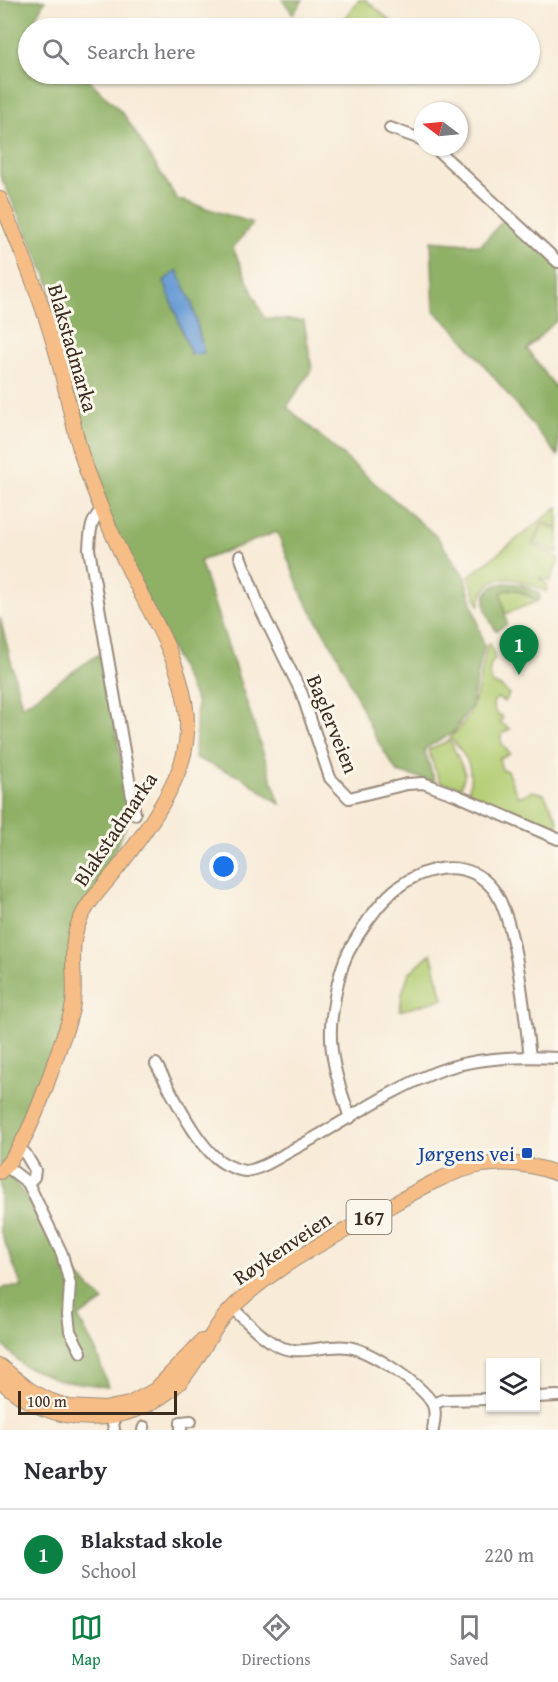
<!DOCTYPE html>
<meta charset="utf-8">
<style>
body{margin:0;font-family:"Gentium Book Plus",serif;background:#f2f2f3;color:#2b2b33}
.controls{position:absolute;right:18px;bottom:18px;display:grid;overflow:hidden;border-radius:0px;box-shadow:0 2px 4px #0004}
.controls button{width:54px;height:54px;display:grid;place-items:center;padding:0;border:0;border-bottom:2px solid #e1e1e2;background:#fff;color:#2b2b33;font:30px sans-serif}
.compass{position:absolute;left:414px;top:102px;width:54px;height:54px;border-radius:50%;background:#fff;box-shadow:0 2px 4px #0004;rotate:286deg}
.scale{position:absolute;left:18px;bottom:15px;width:159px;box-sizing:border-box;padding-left:6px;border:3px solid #3b2a1e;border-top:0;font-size:16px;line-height:21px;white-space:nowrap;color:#3b2a1e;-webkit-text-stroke:4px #fbf7ec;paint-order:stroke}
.you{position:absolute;left:224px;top:867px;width:21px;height:21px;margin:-15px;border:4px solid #fff;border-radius:50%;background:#1a73e8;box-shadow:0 0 0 9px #1a73e833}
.badge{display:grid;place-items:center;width:39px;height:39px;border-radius:50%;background:#0b8043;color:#fff;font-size:20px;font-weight:700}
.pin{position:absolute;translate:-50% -50px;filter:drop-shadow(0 2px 3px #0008)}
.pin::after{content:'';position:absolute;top:32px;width:21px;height:18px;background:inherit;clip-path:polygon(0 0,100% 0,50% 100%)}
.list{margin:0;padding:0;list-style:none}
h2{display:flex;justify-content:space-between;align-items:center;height:78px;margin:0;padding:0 24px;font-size:26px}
h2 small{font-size:20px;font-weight:400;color:#7c7c81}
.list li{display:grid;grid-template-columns:39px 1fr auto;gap:18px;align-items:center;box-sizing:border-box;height:90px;padding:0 24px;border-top:2px solid #e1e1e2}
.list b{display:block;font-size:22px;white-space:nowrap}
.list p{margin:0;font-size:20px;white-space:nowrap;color:#7c7c81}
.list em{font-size:20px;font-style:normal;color:#7c7c81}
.icon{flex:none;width:33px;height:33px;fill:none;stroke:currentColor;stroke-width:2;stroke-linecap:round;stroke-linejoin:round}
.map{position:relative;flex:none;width:558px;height:1430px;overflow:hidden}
.search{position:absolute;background:#fff;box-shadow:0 2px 4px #0004;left:18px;right:18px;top:18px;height:66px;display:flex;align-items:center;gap:15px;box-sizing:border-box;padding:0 21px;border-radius:33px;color:#7c7c81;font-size:22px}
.sheet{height:168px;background:#fff}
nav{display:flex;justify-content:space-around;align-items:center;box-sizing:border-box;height:84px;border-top:2px solid #e1e1e2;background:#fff;font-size:16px;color:#7c7c81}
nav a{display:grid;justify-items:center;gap:3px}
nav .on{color:#0b8043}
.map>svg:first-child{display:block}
.green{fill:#b4ce74;stroke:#787c49;stroke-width:1.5}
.forest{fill:#8fb166;stroke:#656e42;stroke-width:1.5}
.water{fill:#6a9cd5;stroke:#52637a;stroke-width:1.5}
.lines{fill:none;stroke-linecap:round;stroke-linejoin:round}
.minor-casing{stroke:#9a8a7b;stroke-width:14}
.major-casing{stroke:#9a8a7b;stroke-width:16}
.minor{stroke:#fff;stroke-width:10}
.major{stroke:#f6be86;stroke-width:14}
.transit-dot{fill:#1a4fb4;stroke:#fbf7ec;stroke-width:2}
.labels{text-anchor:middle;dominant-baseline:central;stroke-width:6;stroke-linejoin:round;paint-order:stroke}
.shield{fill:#fbf7ec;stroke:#75685c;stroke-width:1.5}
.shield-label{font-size:20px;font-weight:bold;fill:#3b2a1e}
.street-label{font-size:21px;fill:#3b2a1e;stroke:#fbf7ec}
.transit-label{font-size:21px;fill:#164399;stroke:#fbf7ec;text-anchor:end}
</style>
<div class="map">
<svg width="558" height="1430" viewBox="0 0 558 1430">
<rect width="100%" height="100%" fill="#fbf7ec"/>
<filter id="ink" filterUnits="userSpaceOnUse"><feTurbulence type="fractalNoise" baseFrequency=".0167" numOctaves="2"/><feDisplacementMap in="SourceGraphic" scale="12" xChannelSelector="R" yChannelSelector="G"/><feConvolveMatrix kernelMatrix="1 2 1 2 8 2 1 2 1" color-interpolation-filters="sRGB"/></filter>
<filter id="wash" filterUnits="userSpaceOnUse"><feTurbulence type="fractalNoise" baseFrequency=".008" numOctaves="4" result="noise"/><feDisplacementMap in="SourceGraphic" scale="24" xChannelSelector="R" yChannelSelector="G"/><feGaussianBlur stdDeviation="1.35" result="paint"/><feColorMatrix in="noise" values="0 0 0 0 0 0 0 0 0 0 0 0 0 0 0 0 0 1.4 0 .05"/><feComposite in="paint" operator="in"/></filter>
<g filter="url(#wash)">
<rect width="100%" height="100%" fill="#f8ebd8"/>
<g class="green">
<polygon points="359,0 366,0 399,28 347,28 342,23"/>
<polygon points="398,74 425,74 414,88"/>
<path d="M558 507V528L544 522 542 523 532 545 558 557V562L550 581 539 577 547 585 546 592C520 578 486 566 479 606L469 576Z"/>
<polygon points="543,524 558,530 558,553 535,544"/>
<polygon points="514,589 538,601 505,614 501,594 505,590"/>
<path d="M490 643 495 659C488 666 489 674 492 683L501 687 509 694 505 702 497 698C489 705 495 710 498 716L501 715 503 719 499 722 510 729C493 736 503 746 510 754L499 759 502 770 507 771 518 797 533 791 544 794 558 820V832L517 813 468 794C475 766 467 757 450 737 478 718 480 675 487 645Z"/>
<polygon points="450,740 465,773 461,787 440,782 428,750"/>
<polygon points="431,953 443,999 400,1011 402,994 409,973"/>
</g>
<g class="forest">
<polygon points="0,0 45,0 33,22 40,28 28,28 28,74 83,74 125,116 177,199 253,223 233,248 264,318 304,321 312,369 287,407 437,537 465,577 484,646 471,706 454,732 424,749 435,782 397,772 374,735 338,656 303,597 277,532 200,561 280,804 243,778 195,758 197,703 111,523 75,418 49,282 0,175"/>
<polygon points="283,0 303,0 293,14"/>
<polygon points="507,216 558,262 558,319 527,349 558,391 558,456 457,332 434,311 431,241 481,245"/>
<path d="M505 583 521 584 539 593 540 597 538 601C526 595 512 583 501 594L507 624 496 631C484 612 475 587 505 583Z"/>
<polygon points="0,618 22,706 102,652 131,815 83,918 65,1029 45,1088 0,1175"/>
<polygon points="9,1174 43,1222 55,1249 79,1277 104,1301 78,1317 96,1351 108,1387 59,1380 24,1366 0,1343 0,1289 6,1287 22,1287 0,1230 0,1181"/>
</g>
<polygon class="water" points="177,270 192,303 204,353 191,355 164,281"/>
</g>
<g filter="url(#ink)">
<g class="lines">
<defs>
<g id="minor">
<polyline points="390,128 423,140"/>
<polyline points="434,147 558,262"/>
<path d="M102 509C90 522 90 532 89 549L135 814"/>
<polyline points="240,556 259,606 302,694 330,778 349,798 407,784 423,783 456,795 558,839"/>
<path d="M156 1064C172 1092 198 1150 225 1164 231 1167 240 1171 246 1171 262 1169 279 1157 292 1150 340 1125 386 1092 436 1072 474 1057 518 1056 558 1058"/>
<path d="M350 1118C339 1085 327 1052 332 1016 335 995 339 970 349 951 360 931 373 911 389 895 417 868 465 854 493 889 516 917 525 1018 530 1057"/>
<polyline points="25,1153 35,1170 34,1177 28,1183"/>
<polyline points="6,1166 28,1183 62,1254 70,1284 68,1314 70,1331 81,1352"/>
<path d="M232 1308C247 1321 264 1341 283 1348 303 1355 327 1344 348 1347 369 1350 421 1384 432 1403 437 1411 434 1421 433 1430"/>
<polyline points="536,1397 558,1396"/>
<polyline points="433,1404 443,1400 490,1399"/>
<polyline points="111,1408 114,1430"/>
<polyline points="143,1430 144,1427"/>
<polyline points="181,1430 181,1422 191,1421"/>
</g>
<g id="major">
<path d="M0 199C20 248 41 297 55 348 67 389 73 432 87 472 100 507 115 541 131 574 158 629 199 690 184 754 175 791 144 834 121 864 104 887 82 905 75 934 70 956 76 980 73 1003 71 1019 64 1034 59 1049 46 1086 29 1144 0 1172"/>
<polyline points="0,1366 30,1390 49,1400 69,1407 104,1409 129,1404 155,1390 202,1341"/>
<path d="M0 1380C51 1430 130 1430 180 1382 201 1358 211 1328 235 1305 277 1265 329 1239 380 1212 413 1193 445 1172 482 1165 509 1161 533 1164 558 1174"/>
</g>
</defs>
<use href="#minor" class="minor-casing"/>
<use href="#major" class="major-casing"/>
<use href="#minor" class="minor"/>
<use href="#major" class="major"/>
</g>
</g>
<rect class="transit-dot" x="521" y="1147" width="12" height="12" rx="3"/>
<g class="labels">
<rect class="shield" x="346.5" y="1200" width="45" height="34" rx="4.5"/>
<g class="shield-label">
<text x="369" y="1217">167</text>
</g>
<g class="street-label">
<text transform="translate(73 348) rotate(74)">Blakstadmarka</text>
<text transform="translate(333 724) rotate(68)">Baglerveien</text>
<text transform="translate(115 829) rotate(-56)">Blakstadmarka</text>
<text transform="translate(282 1248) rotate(-34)">Røykenveien</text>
</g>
<g class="transit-label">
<text x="515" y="1153">Jørgens vei</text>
</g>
</g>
</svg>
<div class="controls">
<button><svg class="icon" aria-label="layers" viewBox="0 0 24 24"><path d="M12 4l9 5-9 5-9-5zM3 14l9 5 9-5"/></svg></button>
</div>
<svg class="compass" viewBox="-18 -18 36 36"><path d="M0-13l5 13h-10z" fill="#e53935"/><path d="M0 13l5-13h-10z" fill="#7c7c81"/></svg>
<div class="scale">100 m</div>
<div class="you"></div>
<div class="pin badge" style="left:519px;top:675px">1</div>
<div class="search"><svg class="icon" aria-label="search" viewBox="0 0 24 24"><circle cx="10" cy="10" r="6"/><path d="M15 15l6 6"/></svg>Search here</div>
</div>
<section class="sheet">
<h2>Nearby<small></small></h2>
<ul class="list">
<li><span class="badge">1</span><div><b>Blakstad skole</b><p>School</p></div><em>220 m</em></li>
</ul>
</section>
<nav>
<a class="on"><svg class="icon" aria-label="map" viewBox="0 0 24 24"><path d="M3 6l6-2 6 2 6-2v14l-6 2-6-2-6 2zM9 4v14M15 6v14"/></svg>Map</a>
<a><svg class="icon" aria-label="directions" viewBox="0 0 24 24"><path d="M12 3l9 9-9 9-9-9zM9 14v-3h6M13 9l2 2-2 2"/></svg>Directions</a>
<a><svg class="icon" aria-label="saved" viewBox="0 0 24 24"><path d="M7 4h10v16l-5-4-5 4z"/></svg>Saved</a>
</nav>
